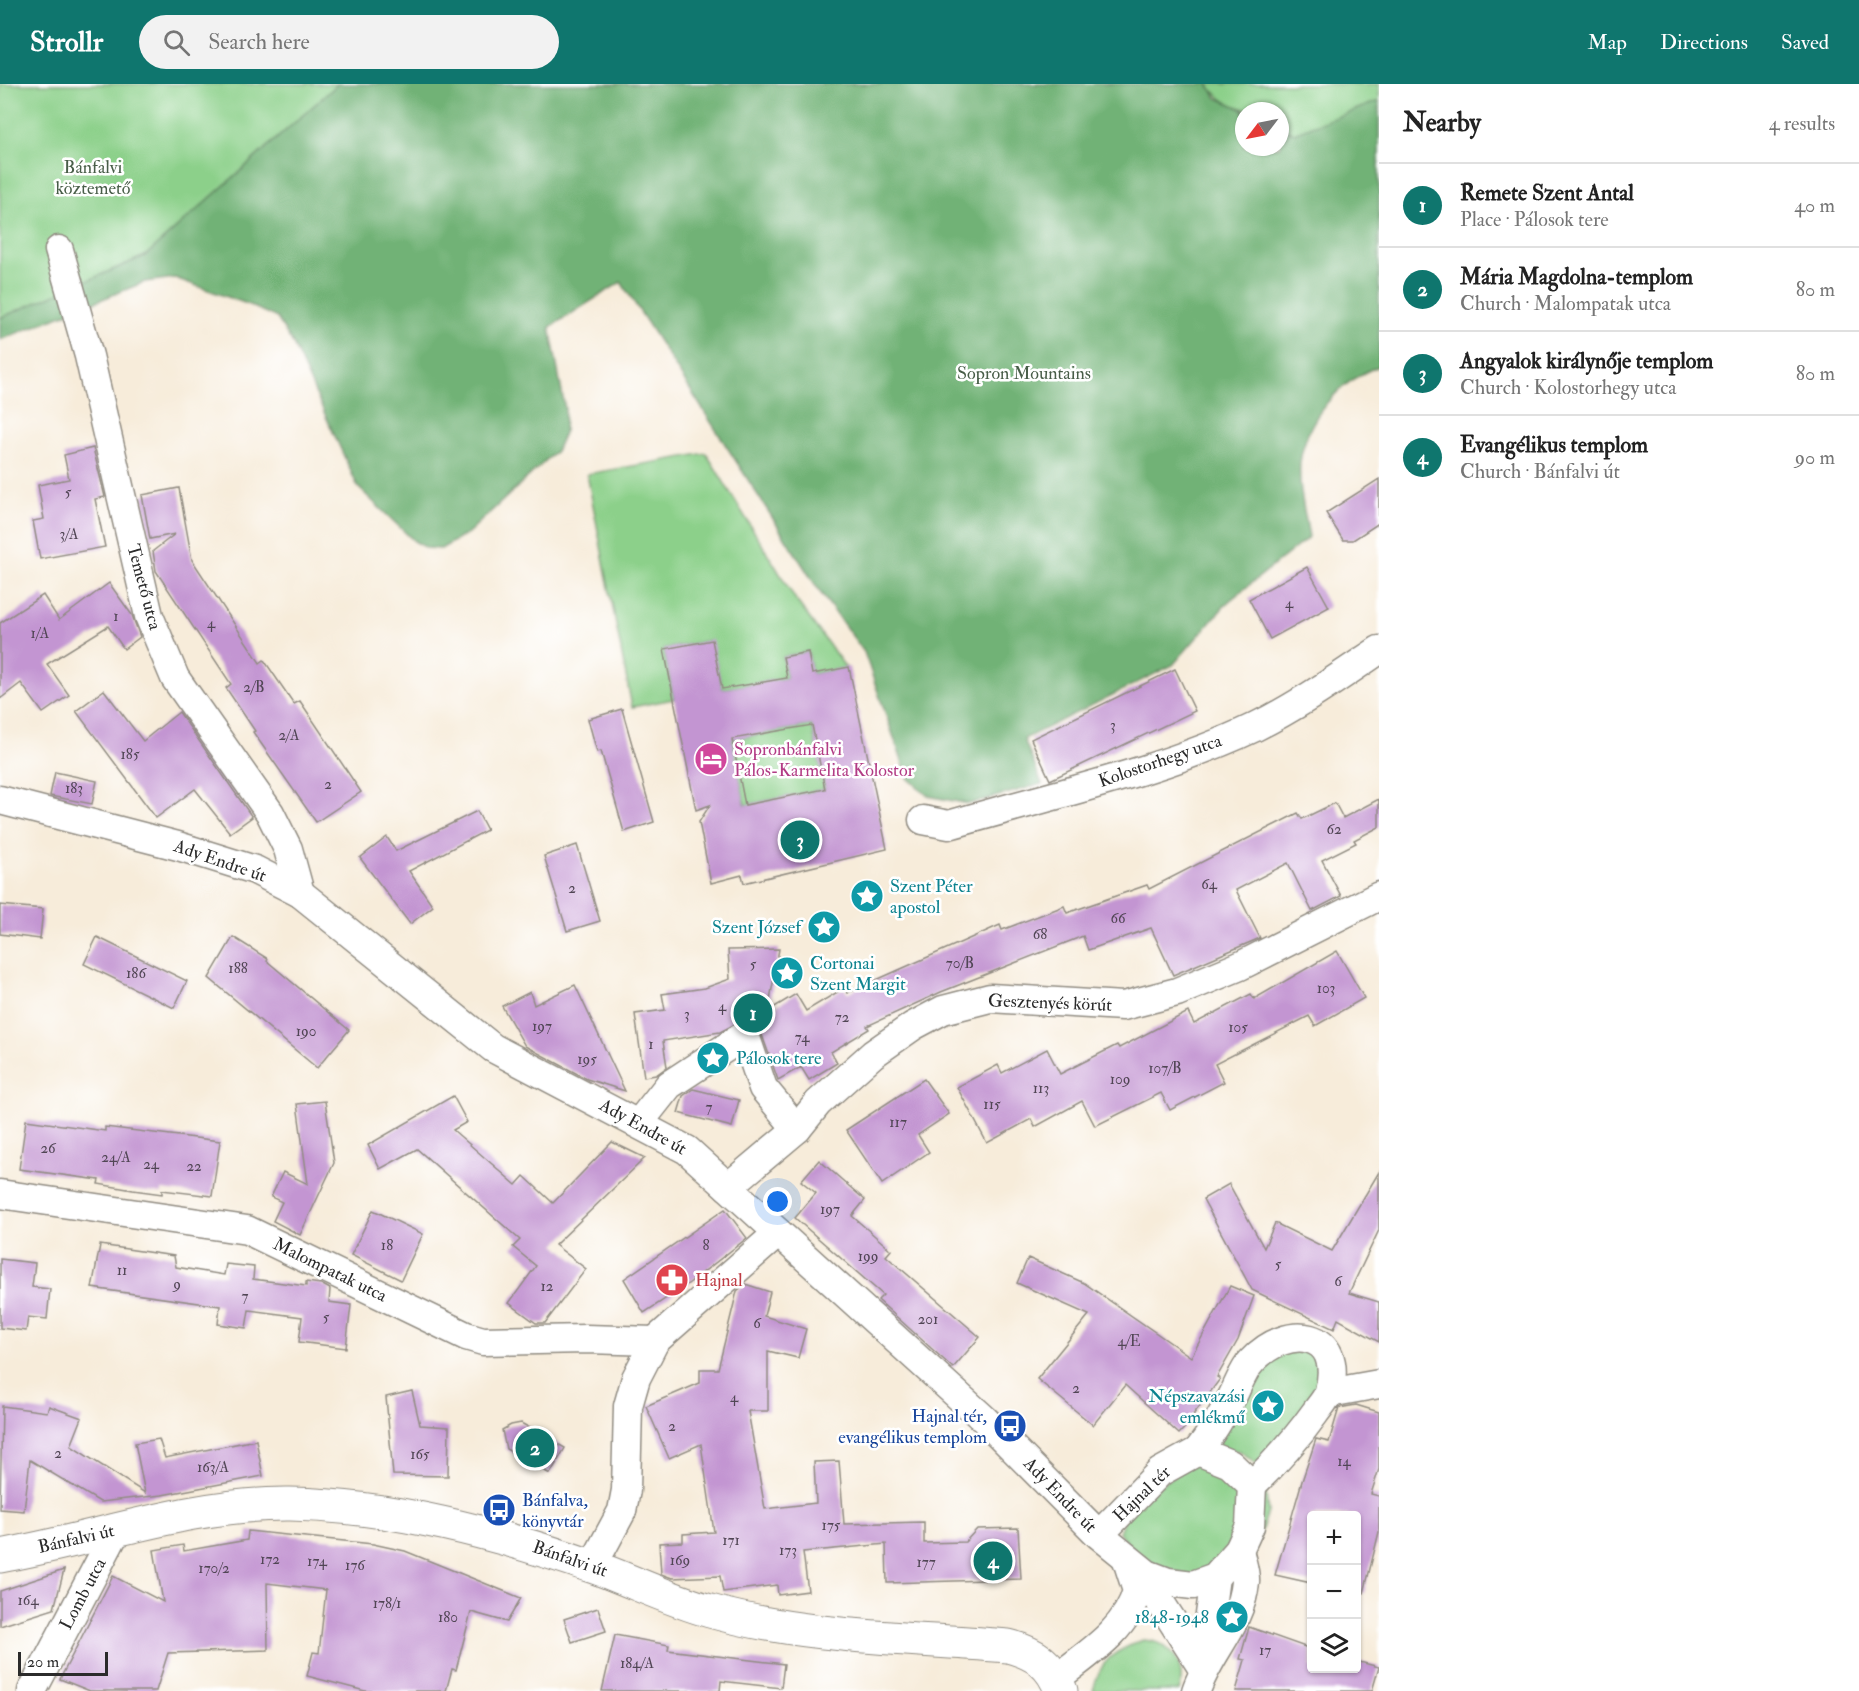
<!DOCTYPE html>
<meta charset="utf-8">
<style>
body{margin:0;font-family:"IM FELL Double Pica",serif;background:#f2f2f2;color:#222}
.controls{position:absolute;right:18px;bottom:18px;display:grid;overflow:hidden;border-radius:6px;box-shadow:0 2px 4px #0004}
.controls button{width:54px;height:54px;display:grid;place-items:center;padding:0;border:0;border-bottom:2px solid #e0e0e0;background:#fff;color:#222;font:30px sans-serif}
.compass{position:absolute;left:1235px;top:18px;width:54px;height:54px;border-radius:50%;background:#fff;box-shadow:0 2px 4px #0004;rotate:238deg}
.scale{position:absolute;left:18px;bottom:15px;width:90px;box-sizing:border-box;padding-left:6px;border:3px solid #2b2b2b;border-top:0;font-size:16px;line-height:21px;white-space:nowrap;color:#2b2b2b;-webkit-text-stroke:4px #fff;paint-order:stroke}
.you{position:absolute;left:778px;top:1118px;width:21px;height:21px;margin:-15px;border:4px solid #fff;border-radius:50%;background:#1a73e8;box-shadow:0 0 0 9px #1a73e833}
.badge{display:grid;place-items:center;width:39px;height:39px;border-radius:50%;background:#0f766e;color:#fff;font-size:20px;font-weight:700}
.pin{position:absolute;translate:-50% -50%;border:3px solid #fff;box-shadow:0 2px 6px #0006}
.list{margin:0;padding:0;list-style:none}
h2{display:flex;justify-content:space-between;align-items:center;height:78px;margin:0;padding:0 24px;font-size:26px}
h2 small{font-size:20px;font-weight:400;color:#767676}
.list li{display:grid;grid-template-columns:39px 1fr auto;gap:18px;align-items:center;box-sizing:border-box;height:84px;padding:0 24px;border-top:2px solid #e0e0e0}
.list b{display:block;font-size:22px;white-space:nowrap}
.list p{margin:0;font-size:20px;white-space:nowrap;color:#767676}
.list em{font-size:20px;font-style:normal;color:#767676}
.icon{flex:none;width:33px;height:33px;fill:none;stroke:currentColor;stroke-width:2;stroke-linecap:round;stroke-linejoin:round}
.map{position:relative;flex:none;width:1379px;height:1607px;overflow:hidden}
header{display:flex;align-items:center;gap:36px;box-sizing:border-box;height:84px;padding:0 30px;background:#0f766e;color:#fff}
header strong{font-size:28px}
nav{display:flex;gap:33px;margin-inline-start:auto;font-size:21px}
.search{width:420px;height:54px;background:#f2f2f2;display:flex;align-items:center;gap:15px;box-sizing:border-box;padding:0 21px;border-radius:33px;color:#767676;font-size:22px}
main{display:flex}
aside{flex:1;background:#fff}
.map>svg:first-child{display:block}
.green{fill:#8cd08a;stroke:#5c7e5a;stroke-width:1.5}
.forest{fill:#71b276;stroke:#4e6e50;stroke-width:1.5}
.building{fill:#c395d2;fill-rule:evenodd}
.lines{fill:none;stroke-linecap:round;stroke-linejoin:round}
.street-casing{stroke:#918c82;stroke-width:31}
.secondary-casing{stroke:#918c82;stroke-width:35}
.street{stroke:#fff;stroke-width:28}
.secondary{stroke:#fff;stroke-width:33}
.labels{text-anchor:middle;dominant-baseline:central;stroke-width:5;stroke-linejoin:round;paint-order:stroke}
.number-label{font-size:15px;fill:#514655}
.park-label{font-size:18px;fill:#485d48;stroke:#fff}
.street-label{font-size:18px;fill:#2b2b2b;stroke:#fff}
.hotel-label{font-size:18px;fill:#b23c85;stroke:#fff;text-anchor:start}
.culture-label{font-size:18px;fill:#0d838f;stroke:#fff;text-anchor:start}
.health-label{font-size:18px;fill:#be3a42;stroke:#fff;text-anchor:start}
.transit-label{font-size:18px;fill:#164399;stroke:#fff;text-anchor:end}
</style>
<header>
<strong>Strollr</strong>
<div class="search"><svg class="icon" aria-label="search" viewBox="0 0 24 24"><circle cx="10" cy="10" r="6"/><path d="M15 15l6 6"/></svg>Search here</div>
<nav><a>Map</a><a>Directions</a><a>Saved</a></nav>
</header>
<main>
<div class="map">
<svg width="1379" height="1607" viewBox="0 0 1379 1607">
<rect width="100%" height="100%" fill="#fff"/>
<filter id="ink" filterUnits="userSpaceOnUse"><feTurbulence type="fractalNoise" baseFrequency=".0167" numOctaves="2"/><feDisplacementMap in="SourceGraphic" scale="12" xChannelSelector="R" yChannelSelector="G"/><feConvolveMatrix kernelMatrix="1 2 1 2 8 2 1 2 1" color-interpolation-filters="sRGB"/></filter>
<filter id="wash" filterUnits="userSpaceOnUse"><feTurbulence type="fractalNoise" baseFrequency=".008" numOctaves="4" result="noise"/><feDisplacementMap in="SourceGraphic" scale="24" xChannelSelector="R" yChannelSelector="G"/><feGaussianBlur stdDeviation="1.35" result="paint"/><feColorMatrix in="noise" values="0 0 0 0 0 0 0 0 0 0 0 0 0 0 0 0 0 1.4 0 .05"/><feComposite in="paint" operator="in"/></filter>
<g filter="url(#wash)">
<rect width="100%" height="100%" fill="#f7ecda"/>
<g class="green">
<polygon points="0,0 338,0 145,172 0,234"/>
<path d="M1208 0H1379V17L1294 49 1280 42V27C1251 27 1225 26 1208 0Z"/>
<polygon points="706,369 796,516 846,584 812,590 808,568 783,573 787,594 722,605 711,556 664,565 674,615 632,623 587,390"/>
<polygon points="812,641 825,705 745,721 732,655"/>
<polygon points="1289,1256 1337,1274 1267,1389 1240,1367 1209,1363 1261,1275"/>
<polygon points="1207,1367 1264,1393 1268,1428 1256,1462 1202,1497 1137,1474 1119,1448 1128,1425"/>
<path d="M1143 1556C1170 1557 1187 1581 1179 1607H1093C1100 1575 1113 1568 1143 1556Z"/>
</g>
<path class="forest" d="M338 0H1208L1217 14 1246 27H1244V63H1280V42L1294 49 1379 17V282C1338 298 1306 334 1300 379 1298 403 1305 429 1309 453L1228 518 1173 581 1024 655 1042 700 969 720 928 712 908 694 864 568 820 508 621 198 550 243 565 325 564 349 556 367 468 449 441 465 426 464 414 457 358 403 293 260 277 234 247 220 175 194 145 198 0 256V234L145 172Z"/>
<g id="blocks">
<g class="building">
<polygon points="93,364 105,413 95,415 105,463 40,475 33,437 44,435 38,401 69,395 64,371"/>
<polygon points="1379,395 1379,439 1353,456 1343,456 1326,429"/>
<polygon points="179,404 192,476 260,579 264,576 294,620 300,617 361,708 316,738 253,648 255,647 226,604 231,600 156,487 153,467 175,450 150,455 142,411"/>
<polygon points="1307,483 1329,523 1270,555 1249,515"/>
<polygon points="109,499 132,531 140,553 124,565 108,542 47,580 69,611 43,629 21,599 0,615 0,539 43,511 59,536"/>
<path d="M712 556 722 605 787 594 783 573 808 568 812 590 849 583 887 765 744 799 742 791 711 799 699 738 710 721 696 726 664 565ZM812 641 825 705 745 721 732 655Z"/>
<polygon points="1175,585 1195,627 1050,696 1031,655"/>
<polygon points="104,606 143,657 179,628 252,733 230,749 195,705 156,734 76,627"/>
<polygon points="622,625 654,738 624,748 601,667 597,668 588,635"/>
<polygon points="55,688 97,697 92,720 50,712"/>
<polygon points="1379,715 1379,743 1354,756 1356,759 1322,776 1341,812 1312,827 1288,779 1236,806 1260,854 1173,891 1151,844 1088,866 1083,852 941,908 867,942 869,945 831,968 837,979 809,996 801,983 778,996 760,945 754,937 745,935 720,948 663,957 667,983 656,991 644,993 635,930 665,926 662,910 705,904 730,895 728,866 779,865 768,927 796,910 806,927 844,904 847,909 1000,841 1002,846 1064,822 1067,829 1147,801 1149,805 1298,729 1302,735 1335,719 1343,734"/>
<polygon points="477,727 487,746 409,787 433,822 410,840 360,774 387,753 396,767"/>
<polygon points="577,761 600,837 567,847 544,772"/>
<polygon points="0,821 43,825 40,855 0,850"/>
<polygon points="97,853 187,897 174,924 84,880"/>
<polygon points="233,853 268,875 267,877 349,946 317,984 209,894"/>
<polygon points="1337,867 1364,914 1315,942 1309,932 1215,980 1224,998 1170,1026 1161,1009 1095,1042 1082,1017 1035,1043 1031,1035 987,1059 957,1003 998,981 1002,989 1047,965 1060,990 1117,961 1119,964 1188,928 1194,940 1251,910 1254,915"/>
<polygon points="575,901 625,1007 587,995 525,962 502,922 530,908 534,921"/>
<polygon points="924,995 949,1030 918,1051 929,1068 882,1100 846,1046"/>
<polygon points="693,1005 739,1016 732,1043 678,1029 683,1012"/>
<polygon points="453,1012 467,1038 453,1046 516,1101 524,1092 553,1119 612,1058 645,1074 555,1161 586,1185 545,1239 536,1239 509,1219 536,1182 513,1163 520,1156 417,1065 380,1085 368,1061"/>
<polygon points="325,1017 334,1079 300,1151 273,1137 282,1118 271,1113 283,1088 308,1100 297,1020"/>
<polygon points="26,1036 105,1047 105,1043 220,1057 212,1112 162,1106 162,1110 133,1106 98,1100 99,1096 19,1085"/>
<polygon points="819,1076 865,1116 852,1132 891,1166 886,1172 980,1253 953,1284 878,1216 883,1211 795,1134 816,1109 801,1097"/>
<polygon points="1379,1088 1379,1146 1349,1209 1379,1218 1379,1258 1338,1235 1334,1245 1252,1206 1203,1115 1229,1100 1264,1164 1275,1139 1332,1167"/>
<polygon points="725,1125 747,1154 688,1200 644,1229 624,1195"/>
<polygon points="373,1126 423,1150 401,1196 351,1171"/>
<polygon points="100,1161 174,1172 176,1183 224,1191 226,1180 254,1183 253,1195 306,1202 306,1198 321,1200 330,1205 329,1218 351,1221 346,1264 299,1258 302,1233 249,1226 246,1244 218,1240 220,1222 92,1204"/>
<polygon points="1028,1174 1084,1199 1191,1273 1230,1202 1254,1212 1238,1256 1217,1293 1220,1295 1193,1331 1195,1333 1179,1350 1125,1301 1093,1341 1037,1295 1089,1231 1017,1199"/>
<polygon points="0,1175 35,1179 32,1203 50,1205 47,1235 28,1233 26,1247 0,1244"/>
<polygon points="745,1200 770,1208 764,1232 806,1245 798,1274 768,1267 768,1327 748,1327 765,1425 816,1419 814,1378 839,1377 844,1440 924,1438 924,1459 965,1458 977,1445 1018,1444 1021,1495 887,1499 886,1460 803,1468 808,1507 778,1511 777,1501 723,1508 720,1492 672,1494 661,1490 659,1459 683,1458 683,1450 714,1448 701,1360 669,1374 646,1322 700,1299 700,1285 718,1285 737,1207"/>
<polygon points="412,1307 420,1341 449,1343 448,1392 393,1391 386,1313"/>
<polygon points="1356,1321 1379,1328 1379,1385 1371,1410 1379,1412 1379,1448 1364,1509 1356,1508 1356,1431 1311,1431 1311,1499 1275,1491 1302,1397 1316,1355 1329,1358 1339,1324"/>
<polygon points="2,1322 47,1328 49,1322 82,1334 71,1362 145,1409 135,1359 159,1355 165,1374 256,1356 263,1392 162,1411 100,1418 30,1376 24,1427 0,1425"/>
<polygon points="521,1339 565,1364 550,1390 506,1365 502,1346 511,1341"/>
<polygon points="248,1447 373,1460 405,1467 521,1514 507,1538 471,1528 456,1586 452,1585 446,1607 365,1607 307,1592 313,1568 319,1569 326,1506 267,1499 268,1566 168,1569 156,1607 90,1607 60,1595 113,1492 163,1518 154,1466 183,1461 184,1467 247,1456"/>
<polygon points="64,1486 54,1525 0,1542 0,1507"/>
<polygon points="598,1524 606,1547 572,1558 564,1535"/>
<polygon points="1249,1543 1311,1565 1311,1584 1356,1584 1356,1577 1379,1583 1372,1607 1236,1607 1245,1576 1240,1575"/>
<polygon points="615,1551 669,1561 668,1566 784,1580 781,1604 721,1597 720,1607 602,1607"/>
</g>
</g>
</g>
<g filter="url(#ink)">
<use href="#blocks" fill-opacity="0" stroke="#918c82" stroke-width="1.5"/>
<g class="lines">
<defs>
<g id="street">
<polyline points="59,166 89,272 149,532 175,594 270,729 288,765 300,809"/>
<polyline points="0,716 178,762 255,786 300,809 493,964 687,1066 984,1335 1099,1451 1147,1490 1168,1498 1193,1501 1215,1493 1239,1466 1250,1442 1252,1401 1230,1380 1198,1367 1160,1388 1099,1451"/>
<path d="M923 736 949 741C1048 712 1163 687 1255 643 1298 622 1339 593 1379 566"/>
<polyline points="639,1039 669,1001 745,951 763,1004 797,1045"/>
<polyline points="728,1103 797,1045 818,1019 873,970 913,942 943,926 990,914 1123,922 1177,908 1240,882 1379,812"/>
<polyline points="0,1110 247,1146 466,1252 483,1257 586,1255 655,1257"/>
<polyline points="1329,1309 1379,1300"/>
<path d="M1198 1367C1211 1350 1222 1332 1232 1313 1238 1302 1243 1286 1252 1277 1287 1239 1345 1246 1329 1307 1327 1315 1319 1323 1315 1329 1295 1357 1276 1378 1252 1401"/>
<polyline points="592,1483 622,1427 626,1406 628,1322 636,1294 655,1257 778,1149"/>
<polyline points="1134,1484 1162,1521 1203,1585"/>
<polyline points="1203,1583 1215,1493"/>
<path d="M1057 1594C1088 1569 1126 1547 1137 1507L1127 1476"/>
<polyline points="32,1607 117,1445"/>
<path d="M1196 1607C1209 1568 1241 1541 1245 1498 1246 1489 1241 1476 1239 1466"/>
</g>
<path id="secondary" d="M0 1472C97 1455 191 1419 290 1420 394 1422 496 1449 594 1483 632 1497 671 1516 710 1527 806 1554 909 1554 1008 1562 1035 1569 1052 1580 1061 1607"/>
</defs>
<use href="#street" class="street-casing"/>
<use href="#secondary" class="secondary-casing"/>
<use href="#street" class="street"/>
<use href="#secondary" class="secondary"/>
</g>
</g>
<defs>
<symbol id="hotel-disc" viewBox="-11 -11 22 22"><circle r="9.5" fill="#d1479c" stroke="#fff"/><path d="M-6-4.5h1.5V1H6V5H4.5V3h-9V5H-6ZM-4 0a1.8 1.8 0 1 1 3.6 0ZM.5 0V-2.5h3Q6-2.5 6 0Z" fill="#fff"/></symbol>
<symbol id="sight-disc" viewBox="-11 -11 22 22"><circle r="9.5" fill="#0f9aa8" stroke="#fff"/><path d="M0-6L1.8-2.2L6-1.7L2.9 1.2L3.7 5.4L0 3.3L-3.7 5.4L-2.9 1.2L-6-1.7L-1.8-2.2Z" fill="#fff"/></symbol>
<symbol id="pharmacy-disc" viewBox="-11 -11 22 22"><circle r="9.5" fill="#e0444e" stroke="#fff"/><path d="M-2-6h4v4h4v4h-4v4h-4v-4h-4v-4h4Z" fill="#fff"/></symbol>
<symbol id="bus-disc" viewBox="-11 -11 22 22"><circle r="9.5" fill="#1a4fb4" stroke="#fff"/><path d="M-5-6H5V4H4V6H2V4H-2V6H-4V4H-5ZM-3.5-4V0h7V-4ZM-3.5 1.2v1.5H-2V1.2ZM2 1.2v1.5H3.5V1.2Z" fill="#fff"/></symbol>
</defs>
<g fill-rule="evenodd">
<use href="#hotel-disc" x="692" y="656" width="38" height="38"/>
<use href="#sight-disc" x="848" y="793" width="38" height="38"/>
<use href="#sight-disc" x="805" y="824" width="38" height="38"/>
<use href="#sight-disc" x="768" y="870" width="38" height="38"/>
<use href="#sight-disc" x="694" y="955" width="38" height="38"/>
<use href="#pharmacy-disc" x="653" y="1177" width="38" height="38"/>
<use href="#sight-disc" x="1249" y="1303" width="38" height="38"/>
<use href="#bus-disc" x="991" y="1323" width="38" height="38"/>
<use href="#bus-disc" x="480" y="1407" width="38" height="38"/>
<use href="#sight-disc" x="1213" y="1514" width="38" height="38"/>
</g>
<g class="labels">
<g class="number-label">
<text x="68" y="408">5</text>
<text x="69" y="450">3/A</text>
<text x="1289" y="519">4</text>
<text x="116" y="532">1</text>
<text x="211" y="539">4</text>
<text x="40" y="549">1/A</text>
<text x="254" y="603">2/B</text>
<text x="1113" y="641">3</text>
<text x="289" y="651">2/A</text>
<text x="130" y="670">185</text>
<text x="328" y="700">2</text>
<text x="74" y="704">183</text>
<text x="1334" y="745">62</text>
<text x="1209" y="800">64</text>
<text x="572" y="804">2</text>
<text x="1118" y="834">66</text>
<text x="1040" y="850">68</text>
<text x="960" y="879">70/B</text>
<text x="753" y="880">5</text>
<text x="238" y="884">188</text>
<text x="136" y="889">186</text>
<text x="1326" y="904">103</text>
<text x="722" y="922">4</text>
<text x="687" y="930">3</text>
<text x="842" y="933">72</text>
<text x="542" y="942">197</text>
<text x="1238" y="943">105</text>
<text x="306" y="947">190</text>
<text x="802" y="953">74</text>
<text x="651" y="960">1</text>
<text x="587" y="975">195</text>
<text x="1165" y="984">107/B</text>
<text x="1120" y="995">109</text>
<text x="1041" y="1004">113</text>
<text x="992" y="1020">115</text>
<text x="709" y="1023">7</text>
<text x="898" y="1038">117</text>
<text x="48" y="1064">26</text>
<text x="116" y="1073">24/A</text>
<text x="151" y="1080">24</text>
<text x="194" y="1082">22</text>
<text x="830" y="1125">197</text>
<text x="387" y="1161">18</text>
<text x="706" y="1161">8</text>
<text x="868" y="1172">199</text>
<text x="1278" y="1180">5</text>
<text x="122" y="1186">11</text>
<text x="1338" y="1197">6</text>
<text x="177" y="1200">9</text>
<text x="547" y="1202">12</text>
<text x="245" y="1212">7</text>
<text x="326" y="1233">5</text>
<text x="928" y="1235">201</text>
<text x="757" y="1239">6</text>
<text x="1129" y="1257">4/E</text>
<text x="1076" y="1304">2</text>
<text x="734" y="1313">4</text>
<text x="672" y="1342">2</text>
<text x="58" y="1369">2</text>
<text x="420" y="1370">165</text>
<text x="1344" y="1377">14</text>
<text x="213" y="1383">163/A</text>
<text x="831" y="1441">175</text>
<text x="731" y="1456">171</text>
<text x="788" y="1466">173</text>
<text x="270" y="1475">172</text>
<text x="680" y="1476">169</text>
<text x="317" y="1477">174</text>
<text x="926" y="1478">177</text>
<text x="355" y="1481">176</text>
<text x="214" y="1484">170/2</text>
<text x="28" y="1516">164</text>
<text x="387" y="1519">178/1</text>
<text x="448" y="1533">180</text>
<text x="1265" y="1566">17</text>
<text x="637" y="1579">184/A</text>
</g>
<g class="park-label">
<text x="93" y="83">Bánfalvi<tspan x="93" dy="21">köztemető</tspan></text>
<text x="1024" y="289">Sopron Mountains</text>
</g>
<g class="street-label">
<text transform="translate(144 503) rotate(75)">Temető utca</text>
<text transform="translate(1160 677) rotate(-19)">Kolostorhegy utca</text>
<text transform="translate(220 777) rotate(19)">Ady Endre út</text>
<text transform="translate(1050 919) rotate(2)">Gesztenyés körút</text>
<text transform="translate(643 1043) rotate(29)">Ady Endre út</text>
<text transform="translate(330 1186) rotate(26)">Malompatak utca</text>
<text transform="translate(1142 1410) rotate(-44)">Hajnal tér</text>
<text transform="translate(1060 1411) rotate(46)">Ady Endre út</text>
<text transform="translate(76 1455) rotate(-13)">Bánfalvi út</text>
<text transform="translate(570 1475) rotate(19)">Bánfalvi út</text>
<text transform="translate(83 1510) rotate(-62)">Lomb utca</text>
</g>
<g class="hotel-label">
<text x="734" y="665">Sopronbánfalvi<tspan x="734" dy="21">Pálos-Karmelita Kolostor</tspan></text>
</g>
<g class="culture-label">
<text x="890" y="802">Szent Péter<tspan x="890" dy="21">apostol</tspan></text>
<text x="801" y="843" text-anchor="end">Szent József</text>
<text x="810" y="879">Cortonai<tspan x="810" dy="21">Szent Margit</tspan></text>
<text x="736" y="974">Pálosok tere</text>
<text x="1245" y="1312" text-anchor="end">Népszavazási<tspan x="1245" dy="21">emlékmű</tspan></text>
<text x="1209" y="1533" text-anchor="end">1848-1948</text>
</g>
<g class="health-label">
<text x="695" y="1196">Hajnal</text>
</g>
<g class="transit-label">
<text x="987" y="1332">Hajnal tér,<tspan x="987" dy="21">evangélikus templom</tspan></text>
<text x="522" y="1416" text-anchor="start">Bánfalva,<tspan x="522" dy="21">könyvtár</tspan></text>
</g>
</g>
</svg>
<div class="controls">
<button>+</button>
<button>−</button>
<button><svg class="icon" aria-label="layers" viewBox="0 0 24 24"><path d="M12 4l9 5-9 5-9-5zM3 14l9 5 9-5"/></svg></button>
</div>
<svg class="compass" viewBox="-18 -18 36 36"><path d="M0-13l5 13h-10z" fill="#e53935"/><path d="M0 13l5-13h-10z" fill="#767676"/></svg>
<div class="scale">20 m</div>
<div class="you"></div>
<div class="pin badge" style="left:753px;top:929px">1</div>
<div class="pin badge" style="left:535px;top:1364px">2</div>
<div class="pin badge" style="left:800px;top:756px">3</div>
<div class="pin badge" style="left:993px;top:1477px">4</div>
</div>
<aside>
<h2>Nearby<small>4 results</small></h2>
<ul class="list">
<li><span class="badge">1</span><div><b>Remete Szent Antal</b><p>Place · Pálosok tere</p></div><em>40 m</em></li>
<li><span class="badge">2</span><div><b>Mária Magdolna-templom</b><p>Church · Malompatak utca</p></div><em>80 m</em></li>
<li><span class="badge">3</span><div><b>Angyalok királynője templom</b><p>Church · Kolostorhegy utca</p></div><em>80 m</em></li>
<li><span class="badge">4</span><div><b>Evangélikus templom</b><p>Church · Bánfalvi út</p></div><em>90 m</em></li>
</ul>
</aside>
</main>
